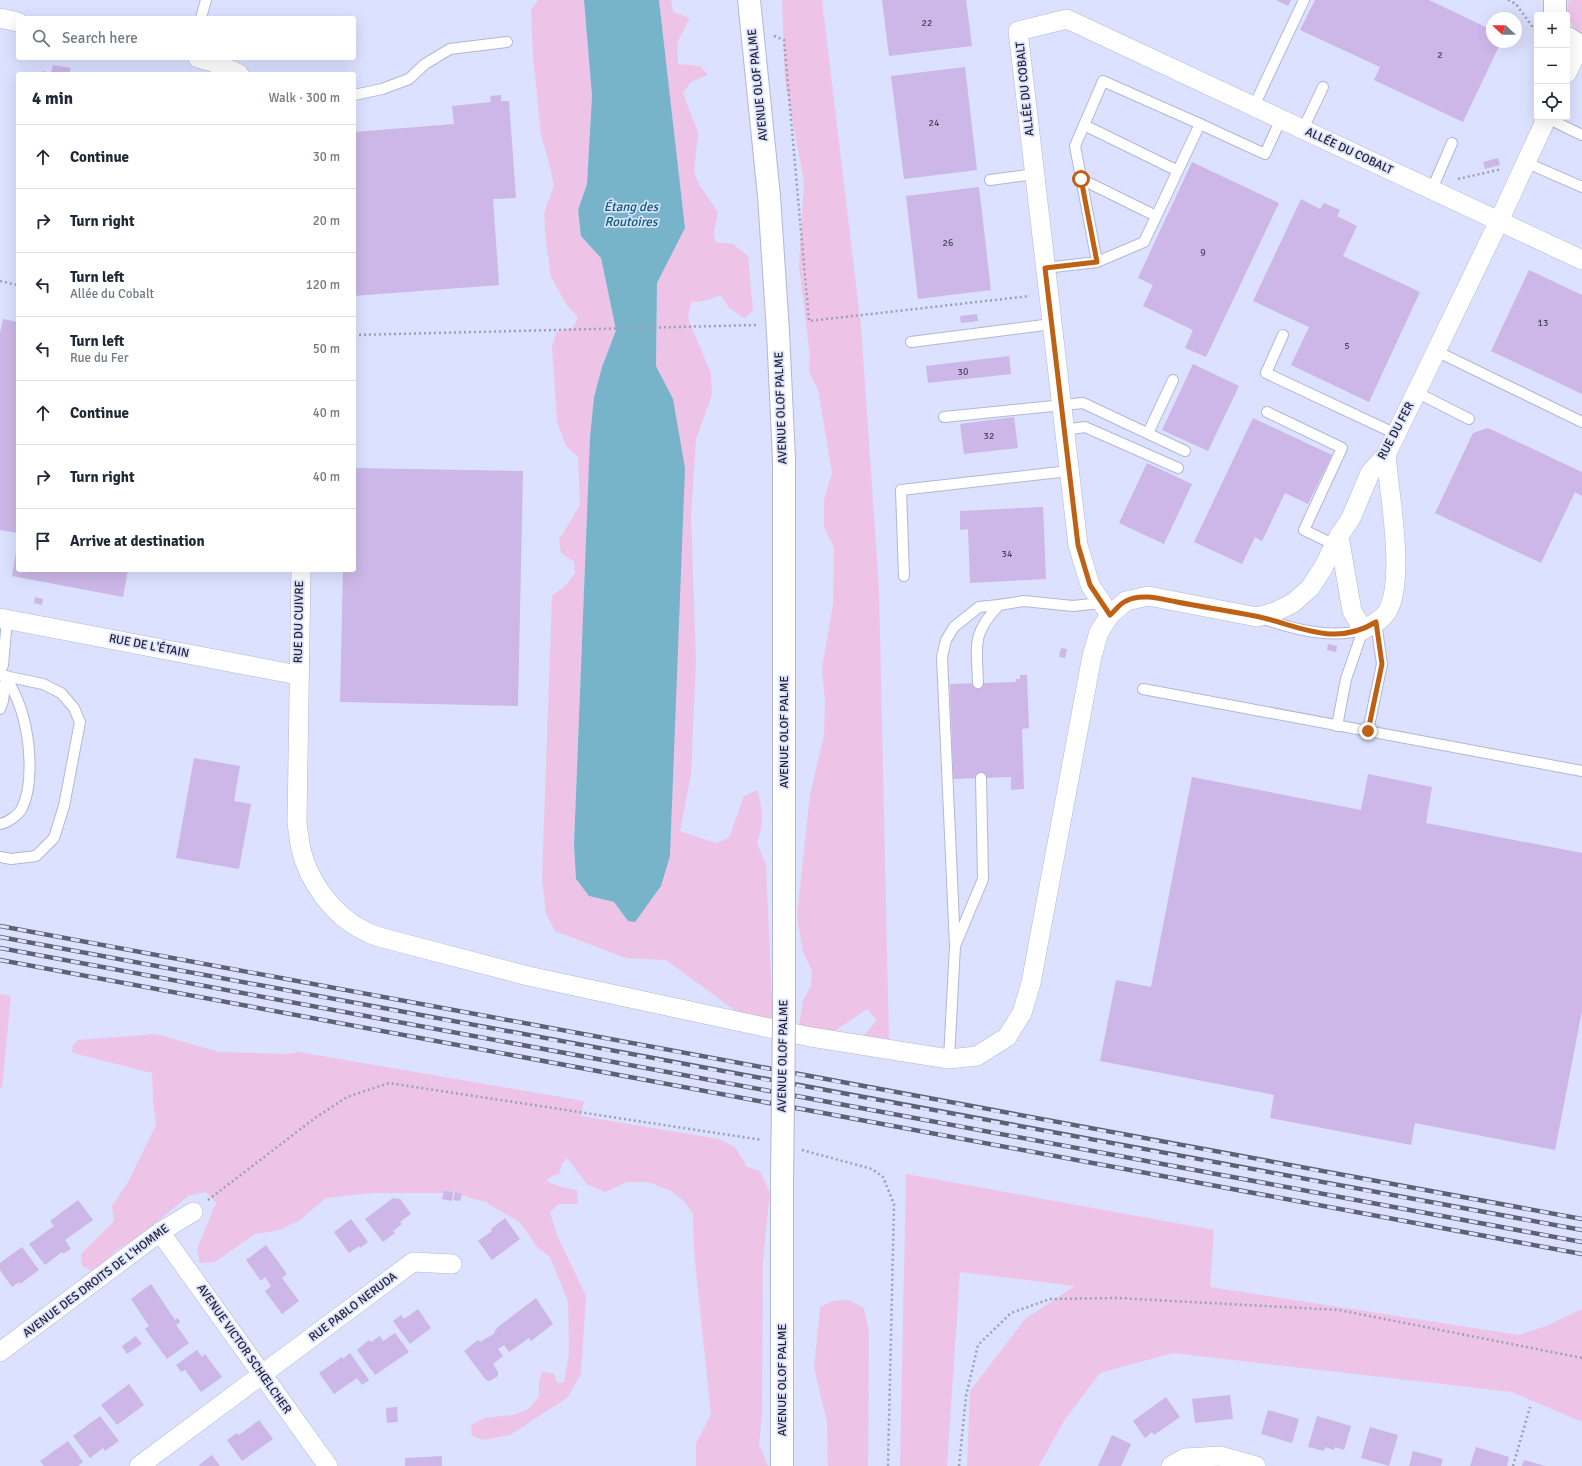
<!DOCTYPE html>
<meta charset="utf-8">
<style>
body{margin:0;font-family:Signika,sans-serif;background:#f2f2f3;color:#1f2937}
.controls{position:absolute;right:12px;top:12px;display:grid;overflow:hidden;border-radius:4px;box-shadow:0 4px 16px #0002}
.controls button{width:36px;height:36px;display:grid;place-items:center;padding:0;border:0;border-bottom:1px solid #e0e1e3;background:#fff;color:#1f2937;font:20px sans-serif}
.compass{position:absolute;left:1486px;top:12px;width:36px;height:36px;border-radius:50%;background:#fff;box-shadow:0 4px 16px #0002;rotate:292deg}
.stop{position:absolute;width:12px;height:12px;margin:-9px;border:3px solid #bf6114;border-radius:50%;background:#fff}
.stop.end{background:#bf6114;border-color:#fff;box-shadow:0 1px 4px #0008}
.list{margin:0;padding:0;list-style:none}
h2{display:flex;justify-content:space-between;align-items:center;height:52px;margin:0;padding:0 16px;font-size:17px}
h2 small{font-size:13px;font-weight:400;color:#747a83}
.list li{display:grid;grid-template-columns:26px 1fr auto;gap:12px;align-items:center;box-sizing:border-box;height:64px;padding:0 16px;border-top:1px solid #e0e1e3}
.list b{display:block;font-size:15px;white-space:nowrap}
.list p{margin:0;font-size:13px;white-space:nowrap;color:#747a83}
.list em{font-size:13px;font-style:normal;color:#747a83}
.icon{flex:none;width:22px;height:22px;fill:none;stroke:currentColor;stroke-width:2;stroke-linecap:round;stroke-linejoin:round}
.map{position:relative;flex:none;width:1582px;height:1466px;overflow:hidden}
.search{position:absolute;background:#fff;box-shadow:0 4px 16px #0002;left:16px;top:16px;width:340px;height:44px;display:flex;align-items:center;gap:10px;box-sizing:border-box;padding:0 14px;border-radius:4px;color:#747a83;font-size:15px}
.panel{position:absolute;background:#fff;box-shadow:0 4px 16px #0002;left:16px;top:72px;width:340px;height:500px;border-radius:4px}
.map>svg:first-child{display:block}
.green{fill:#edc4e7}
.water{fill:#77b4ca}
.building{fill:#ccb7e8}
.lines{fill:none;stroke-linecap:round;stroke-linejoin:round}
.service-casing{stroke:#b2b7d4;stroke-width:12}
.minor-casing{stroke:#b2b7d4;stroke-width:20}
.tertiary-casing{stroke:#b2b7d4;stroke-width:24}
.secondary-casing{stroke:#b2b7d4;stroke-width:24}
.path{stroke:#9ca0b7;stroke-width:2.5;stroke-dasharray:2 3;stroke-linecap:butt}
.service{stroke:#fff;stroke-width:10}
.minor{stroke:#fff;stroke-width:19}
.tertiary{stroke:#fff;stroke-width:22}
.secondary{stroke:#fff;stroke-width:22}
.rail-casing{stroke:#5e6172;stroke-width:4.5}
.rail{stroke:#dbe1fe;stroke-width:3;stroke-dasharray:9;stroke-linecap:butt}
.secondary-bridge-casing{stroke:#b2b7d4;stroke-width:24;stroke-linecap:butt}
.secondary-bridge{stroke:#fff;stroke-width:22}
.route{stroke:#bf6114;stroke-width:5}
.labels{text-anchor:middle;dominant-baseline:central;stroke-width:3.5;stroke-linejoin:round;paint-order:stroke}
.number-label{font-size:10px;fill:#4b475b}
.street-label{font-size:12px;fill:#20222c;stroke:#dbe1fe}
.water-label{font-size:13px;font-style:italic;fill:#045c72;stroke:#dbe1fe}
</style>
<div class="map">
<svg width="1582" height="1466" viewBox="0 0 1582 1466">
<rect width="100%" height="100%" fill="#dbe1fe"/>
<g class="green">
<path d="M538 0H584L592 96 587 184 578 210 581 236 601 258 616 330 602 367 594 397 590 437 574 845 576 879 589 896 614 902 628 921 670 856 673 765V399L656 366 657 283 685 228 659 0H671L673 12 690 18 677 43 678 64 700 66 708 75 691 82 683 93 698 133 694 172 700 186 718 212 714 232 715 242 733 244 748 256 753 311 744 318 729 308 721 295 704 301 691 302 688 318 711 374 712 395 696 439 691 516 696 661 691 774 680 831 716 843 729 838 744 796 757 790C763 807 764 826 757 843L766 864 773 1022 744 1017 666 960 626 958 555 931 546 914 542 878 552 596 567 584 575 573 574 562 561 553 559 540 580 505 578 457 566 446 557 422 552 345 557 332 574 327 578 317 566 304 551 277 546 242 544 213 554 186 549 163 541 135 533 57 531 10Z"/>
<polygon points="782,0 822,0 861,326 879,588 889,1042 863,1037 877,1020 867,1009 832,1033 799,1027 803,1001 811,986 812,971 803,952 797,916 810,795 824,735 825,703 822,668 833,605 834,548 824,527 824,500 832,473 818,389 809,372 810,356 799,266 804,182 785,81"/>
<path d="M1569 0H1582V35C1571 27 1564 14 1569 0Z"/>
<polygon points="0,994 11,996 2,1088 0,1088"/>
<polygon points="156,1034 219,1052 285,1054 299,1052 584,1101 581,1116 719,1139 735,1147 747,1167 760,1171 770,1193 763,1260 762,1414 759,1444 768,1466 696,1466 696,1443 711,1415 694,1252 693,1214 684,1201 671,1191 648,1182 627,1182 605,1192 587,1184 567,1158 562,1164 559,1174 552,1176 546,1181 561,1187 577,1190 578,1204 559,1204 550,1212 557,1235 586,1296 581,1374 567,1398 510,1435 483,1440 472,1436 471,1425 484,1418 512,1415 529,1409 539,1396 539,1383 542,1371 554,1374 557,1383 564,1382 569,1353 568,1301 550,1257 536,1246 521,1223 485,1202 454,1193 372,1193 326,1198 300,1220 279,1230 255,1234 215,1262 200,1263 197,1249 216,1203 206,1192 188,1196 140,1236 115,1251 95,1272 82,1266 81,1254 114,1221 112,1206 128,1182 156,1125 153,1100 152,1073 77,1054 72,1052 73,1045 78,1040"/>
<polygon points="906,1174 1214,1230 1210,1287 1519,1335 1546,1326 1582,1309 1582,1422 1512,1392 1173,1353 1100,1373 1064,1421 1039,1466 967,1466 970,1391 1025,1319 1075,1286 960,1272 947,1466 900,1466"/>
<polygon points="849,1300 864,1308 869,1332 868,1466 828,1466 827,1422 814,1368 820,1307 832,1301"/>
</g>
<polygon class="water" points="584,0 659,0 685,228 657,283 656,366 673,399 685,468 670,856 661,886 635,922 628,921 614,902 589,896 576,879 574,845 590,437 594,397 602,367 616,330 601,258 581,236 578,210 587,184 592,96"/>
<g class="building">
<polygon points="882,0 966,0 972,46 889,56"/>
<polygon points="1276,0 1291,0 1288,6"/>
<polygon points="1315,0 1429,0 1492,30 1492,42 1501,42 1463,122 1374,80 1380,67 1300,30"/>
<polygon points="53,65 71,68 69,74 42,74 42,71 51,73"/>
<polygon points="965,67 977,170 904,179 891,76"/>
<polygon points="501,95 501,101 509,101 516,198 493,199 499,285 354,296 354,132 454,124 452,106 491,102 490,96"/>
<polygon points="1498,158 1500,165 1485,169 1483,162"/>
<polygon points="1192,162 1279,203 1206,357 1185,348 1193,330 1143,306 1153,285 1138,278"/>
<polygon points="979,187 991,290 918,299 906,196"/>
<polygon points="1301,199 1320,209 1324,203 1340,210 1337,216 1357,226 1343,256 1420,292 1369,402 1291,365 1309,327 1253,301"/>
<polygon points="1529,270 1582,295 1582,394 1491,351"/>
<polygon points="977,314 978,321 961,323 960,316"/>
<polygon points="3,319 18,322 18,533 0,530 0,333"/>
<polygon points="1009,356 1011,374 928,383 926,366"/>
<polygon points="1193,364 1239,386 1208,451 1162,430"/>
<polygon points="1014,417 1018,448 964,454 960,424"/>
<polygon points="1253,418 1332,455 1308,504 1285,493 1262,541 1255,537 1242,564 1194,542"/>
<polygon points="1488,428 1582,472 1582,496 1575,492 1541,563 1435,513 1473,433"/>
<polygon points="1147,463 1192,484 1164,544 1119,523"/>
<polygon points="354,468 523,471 518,706 340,702 343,570 354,570"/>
<polygon points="1043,507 1046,579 970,583 968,529 960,530 960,511"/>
<polygon points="17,547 18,570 128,570 123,597 12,576"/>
<polygon points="35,597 43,599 42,605 34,603"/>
<polygon points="1328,644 1337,646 1336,652 1327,650"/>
<polygon points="1061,648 1067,649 1065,658 1059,657"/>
<polygon points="1020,675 1027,675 1029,728 1022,729 1024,789 1011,790 1011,777 953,779 950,684 1016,682 1016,679 1020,679"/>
<polygon points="194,758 240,766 234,801 251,804 239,869 176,858"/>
<polygon points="1368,774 1432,787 1426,823 1582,853 1582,1011 1555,1150 1415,1123 1411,1145 1270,1118 1274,1095 1100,1061 1116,980 1151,987 1192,777 1361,810"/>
<polygon points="444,1191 453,1192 452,1201 442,1199"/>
<polygon points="455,1192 462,1194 460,1201 453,1200"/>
<polygon points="393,1198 400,1199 411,1214 400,1222 402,1224 393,1231 395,1233 383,1242 365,1219"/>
<polygon points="78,1200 93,1220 65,1240 71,1249 63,1254 62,1252 45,1265 29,1244 54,1226 50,1221"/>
<polygon points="505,1218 520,1239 492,1260 478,1241 492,1231 491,1229"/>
<polygon points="351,1219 368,1242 360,1248 359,1246 349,1253 334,1232"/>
<polygon points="266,1245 287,1274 282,1278 299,1301 282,1314 265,1291 271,1286 265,1277 261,1281 246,1260"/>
<polygon points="22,1247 39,1270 20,1284 19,1282 12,1287 0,1270 0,1263"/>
<polygon points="151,1284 175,1320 178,1318 180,1322 176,1325 189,1343 167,1359 145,1329 149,1326 131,1299"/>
<polygon points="536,1298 553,1324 531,1341 529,1338 509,1352 504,1345 498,1349 503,1356 493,1364 498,1372 498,1376 490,1381 486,1380 464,1351 478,1340 480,1342 495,1333 494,1332 498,1327"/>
<polygon points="418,1309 431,1328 410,1344 393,1321 401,1315 404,1319"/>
<polygon points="395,1333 409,1352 375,1375 357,1350 369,1340 371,1342 380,1336 383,1341"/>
<polygon points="136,1336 142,1344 127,1354 122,1346"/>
<polygon points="197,1350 202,1357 205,1354 222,1377 201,1392 185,1370 181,1372 176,1365"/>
<polygon points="350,1353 369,1380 362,1385 357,1378 334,1394 319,1373 342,1357 343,1359"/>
<polygon points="129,1384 144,1405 117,1425 101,1405"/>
<polygon points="1230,1395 1233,1419 1195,1423 1192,1399"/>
<polygon points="1166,1397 1180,1417 1154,1435 1152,1432 1145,1438 1133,1421"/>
<polygon points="397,1407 398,1422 387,1423 386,1408"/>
<polygon points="1268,1410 1299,1419 1292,1443 1261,1434"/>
<polygon points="100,1416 119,1441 105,1451 103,1448 90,1458 73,1436"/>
<polygon points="1317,1416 1351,1426 1344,1450 1335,1447 1334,1450 1325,1447 1324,1451 1308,1447"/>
<polygon points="259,1420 273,1439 242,1461 227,1440 237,1433 239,1435"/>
<polygon points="1370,1427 1398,1435 1389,1466 1361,1458"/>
<polygon points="1112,1435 1131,1444 1121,1466 1098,1466"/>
<polygon points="68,1441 83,1462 78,1466 44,1466 40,1461"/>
<polygon points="1476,1447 1509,1457 1507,1466 1470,1466"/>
<polygon points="1413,1451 1443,1459 1441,1466 1409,1466"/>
<polygon points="212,1455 220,1466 199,1466 200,1464"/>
<polygon points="442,1456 442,1466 405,1466 405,1458"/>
<polygon points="1524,1460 1545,1466 1522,1466"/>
</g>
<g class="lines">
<defs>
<g id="service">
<polyline points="201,18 206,0"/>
<polyline points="354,95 382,89 409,79 425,64 450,49 507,42"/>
<polyline points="1254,106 1304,0"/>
<polyline points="1547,118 1582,135"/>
<polyline points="1200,124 1265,154 1281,119"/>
<polyline points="1084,125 1178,171"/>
<polyline points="1303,129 1323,87"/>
<polyline points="1525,162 1582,187"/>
<polyline points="1081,179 1156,216"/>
<polyline points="990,180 1035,174"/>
<polyline points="1432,189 1452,143"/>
<polyline points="1045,268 1097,262 1144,242 1200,124 1103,81 1075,146 1097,262"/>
<polyline points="1283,335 1266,373 1396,434"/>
<polyline points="911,342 1052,324"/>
<polyline points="1436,351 1582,422"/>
<polyline points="1416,392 1469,419"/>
<polyline points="1267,412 1342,448 1304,530 1335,545"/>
<polyline points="944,417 1083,403 1185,451"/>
<polyline points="1064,430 1085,427 1178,468"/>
<polyline points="1148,433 1173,380"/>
<polyline points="904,576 901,490 1069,471"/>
<path d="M1261 618C1293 629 1329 639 1363 630L1346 679 1337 726"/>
<polyline points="0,672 3,665 7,620"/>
<polyline points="0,675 43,684 61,693 74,708 80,722 64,806 54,838 36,856 11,859 0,857"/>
<path d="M978 683C977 645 971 635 999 605L1024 601 1073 606 1101 603"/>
<polyline points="1143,689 1582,771"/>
<polyline points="0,709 3,701 6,676"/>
<polyline points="1368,731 1382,664 1376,622"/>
<path d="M0 824C7 823 19 815 22 808 34 784 30 739 22 713 19 701 12 688 6 676"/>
<polyline points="955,946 942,657 946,640 954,627 979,607 999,605"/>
<polyline points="949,1059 955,946 983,879 981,778"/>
</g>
<g id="minor">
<polyline points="0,18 18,22"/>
<polyline points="198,58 213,62 239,74"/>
<polyline points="1567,73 1579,47"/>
<path d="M1339 536 1352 611 1363 630C1371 625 1382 620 1387 612 1406 581 1389 492 1386 455"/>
<path d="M301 570 297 822C298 831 299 840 301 849 308 881 334 916 363 930 369 934 376 936 383 938L528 976 811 1037 949 1059 977 1056 1007 1037 1022 1013 1031 983 1092 656 1099 632 1110 615 1126 601 1148 596 1257 617 1275 612 1293 603 1310 588 1323 568 1339 536 1351 518 1370 473 1386 455 1499 221 1547 117"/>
<polyline points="1110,615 1090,585 1078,545 1018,31 1067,19 1582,260"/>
<polyline points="0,618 298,675"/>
<polyline points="160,1232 328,1466"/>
<polyline points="0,1352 160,1232 193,1212"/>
<polyline points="139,1466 413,1262 452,1264"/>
<polyline points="1171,1466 1185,1458 1220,1456 1256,1466"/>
</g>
<g id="tertiary">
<polyline points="1555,15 1555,0"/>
<polyline points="1567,38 1582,47"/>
</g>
<g id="secondary">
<polyline points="749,0 769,196 778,332 784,459 784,1019"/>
<polyline points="782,1466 782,1181"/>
</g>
</defs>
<use href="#service" class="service-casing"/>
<use href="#minor" class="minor-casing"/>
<use href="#tertiary" class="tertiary-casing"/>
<use href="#secondary" class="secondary-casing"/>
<g class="path">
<polyline points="1508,0 1516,4 1537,33"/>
<polyline points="774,36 784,40 809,321 1030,296"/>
<polyline points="1458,179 1502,169"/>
<polyline points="0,281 18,285"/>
<polyline points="354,335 757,325"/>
<polyline points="802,1150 872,1169 883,1177 894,1204 888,1466"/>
<polyline points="208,1200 315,1118 347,1097 389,1083 762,1140"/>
<polyline points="959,1466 966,1396 978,1345 1011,1313 1050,1299 1118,1298 1339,1310 1582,1358"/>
<polyline points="1513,1466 1530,1407"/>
</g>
<use href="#service" class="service"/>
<use href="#minor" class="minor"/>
<use href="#tertiary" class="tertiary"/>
<use href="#secondary" class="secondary"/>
<defs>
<g id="rail">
<path d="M0 926C527 1023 1054 1123 1582 1219"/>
<path d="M0 937C527 1035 1054 1134 1582 1230"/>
<polyline points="0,948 1582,1242"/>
<polyline points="0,960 1582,1254"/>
</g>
</defs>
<use href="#rail" class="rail-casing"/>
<use href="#rail" class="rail"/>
<defs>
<polyline id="secondary-bridge" points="782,1181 784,1019"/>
</defs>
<use href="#secondary-bridge" class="secondary-bridge-casing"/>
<use href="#secondary-bridge" class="secondary-bridge"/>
</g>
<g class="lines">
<path class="route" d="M1081 179 1097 262 1045 268 1078 545 1090 585 1110 615C1115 611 1120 603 1126 601 1141 593 1161 599 1177 602 1203 607 1229 611 1255 616 1299 625 1333 648 1376 622L1382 664 1368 731"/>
</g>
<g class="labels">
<g class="number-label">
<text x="927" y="23">22</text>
<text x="1440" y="55">2</text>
<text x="934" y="123">24</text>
<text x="948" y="243">26</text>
<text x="1203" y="253">9</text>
<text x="1543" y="323">13</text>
<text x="1347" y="346">5</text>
<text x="963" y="372">30</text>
<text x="989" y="436">32</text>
<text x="1007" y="554">34</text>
</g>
<g class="street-label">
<text transform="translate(758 85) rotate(-96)">AVENUE OLOF PALME</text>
<text transform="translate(1025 89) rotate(-96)">ALLÉE DU COBALT</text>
<text transform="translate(1349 151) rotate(25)">ALLÉE DU COBALT</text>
<text transform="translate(781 408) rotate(-92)">AVENUE OLOF PALME</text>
<text transform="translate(1396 431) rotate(-62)">RUE DU FER</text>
<text transform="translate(299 622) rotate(-89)">RUE DU CUIVRE</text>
<text transform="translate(149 646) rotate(11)">RUE DE L'ÉTAIN</text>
<text transform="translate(784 732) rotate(-90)">AVENUE OLOF PALME</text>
<text transform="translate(783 1056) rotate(-89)">AVENUE OLOF PALME</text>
<text transform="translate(96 1281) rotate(-37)">AVENUE DES DROITS DE L'HOMME</text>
<text transform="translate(353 1307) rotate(-37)">RUE PABLO NERUDA</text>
<text transform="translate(244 1349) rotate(55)">AVENUE VICTOR SCHŒLCHER</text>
<text transform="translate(782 1380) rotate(-90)">AVENUE OLOF PALME</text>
</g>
<g class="water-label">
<text x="631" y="207">Étang des<tspan x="631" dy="15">Routoires</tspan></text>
</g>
</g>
</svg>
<div class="controls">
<button>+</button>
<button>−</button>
<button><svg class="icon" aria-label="locate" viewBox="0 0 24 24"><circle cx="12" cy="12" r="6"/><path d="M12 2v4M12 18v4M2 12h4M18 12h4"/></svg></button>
</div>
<svg class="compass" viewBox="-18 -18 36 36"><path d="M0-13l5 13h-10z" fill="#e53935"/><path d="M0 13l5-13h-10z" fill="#747a83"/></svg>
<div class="stop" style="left:1081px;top:179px"></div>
<div class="stop end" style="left:1368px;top:731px"></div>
<div class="search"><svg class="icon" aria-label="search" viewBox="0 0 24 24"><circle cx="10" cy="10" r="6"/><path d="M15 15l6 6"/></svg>Search here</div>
<section class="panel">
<h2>4 min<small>Walk · 300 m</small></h2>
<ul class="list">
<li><svg class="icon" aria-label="ahead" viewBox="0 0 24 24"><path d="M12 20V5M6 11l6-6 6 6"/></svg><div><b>Continue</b></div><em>30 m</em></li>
<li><svg class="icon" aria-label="right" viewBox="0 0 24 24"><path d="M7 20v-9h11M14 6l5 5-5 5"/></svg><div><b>Turn right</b></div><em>20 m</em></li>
<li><svg class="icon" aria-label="left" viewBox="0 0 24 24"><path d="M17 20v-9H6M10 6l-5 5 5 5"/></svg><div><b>Turn left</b><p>Allée du Cobalt</p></div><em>120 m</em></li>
<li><svg class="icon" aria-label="left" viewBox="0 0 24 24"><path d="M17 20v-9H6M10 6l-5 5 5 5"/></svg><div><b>Turn left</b><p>Rue du Fer</p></div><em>50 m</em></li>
<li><svg class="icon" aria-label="ahead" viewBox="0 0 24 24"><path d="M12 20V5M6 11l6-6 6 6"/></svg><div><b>Continue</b></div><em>40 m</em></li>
<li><svg class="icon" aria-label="right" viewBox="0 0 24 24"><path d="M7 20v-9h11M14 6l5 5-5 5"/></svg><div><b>Turn right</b></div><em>40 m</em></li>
<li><svg class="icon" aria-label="arrive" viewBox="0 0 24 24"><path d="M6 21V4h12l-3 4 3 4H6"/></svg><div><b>Arrive at destination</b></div></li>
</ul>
</section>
</div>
